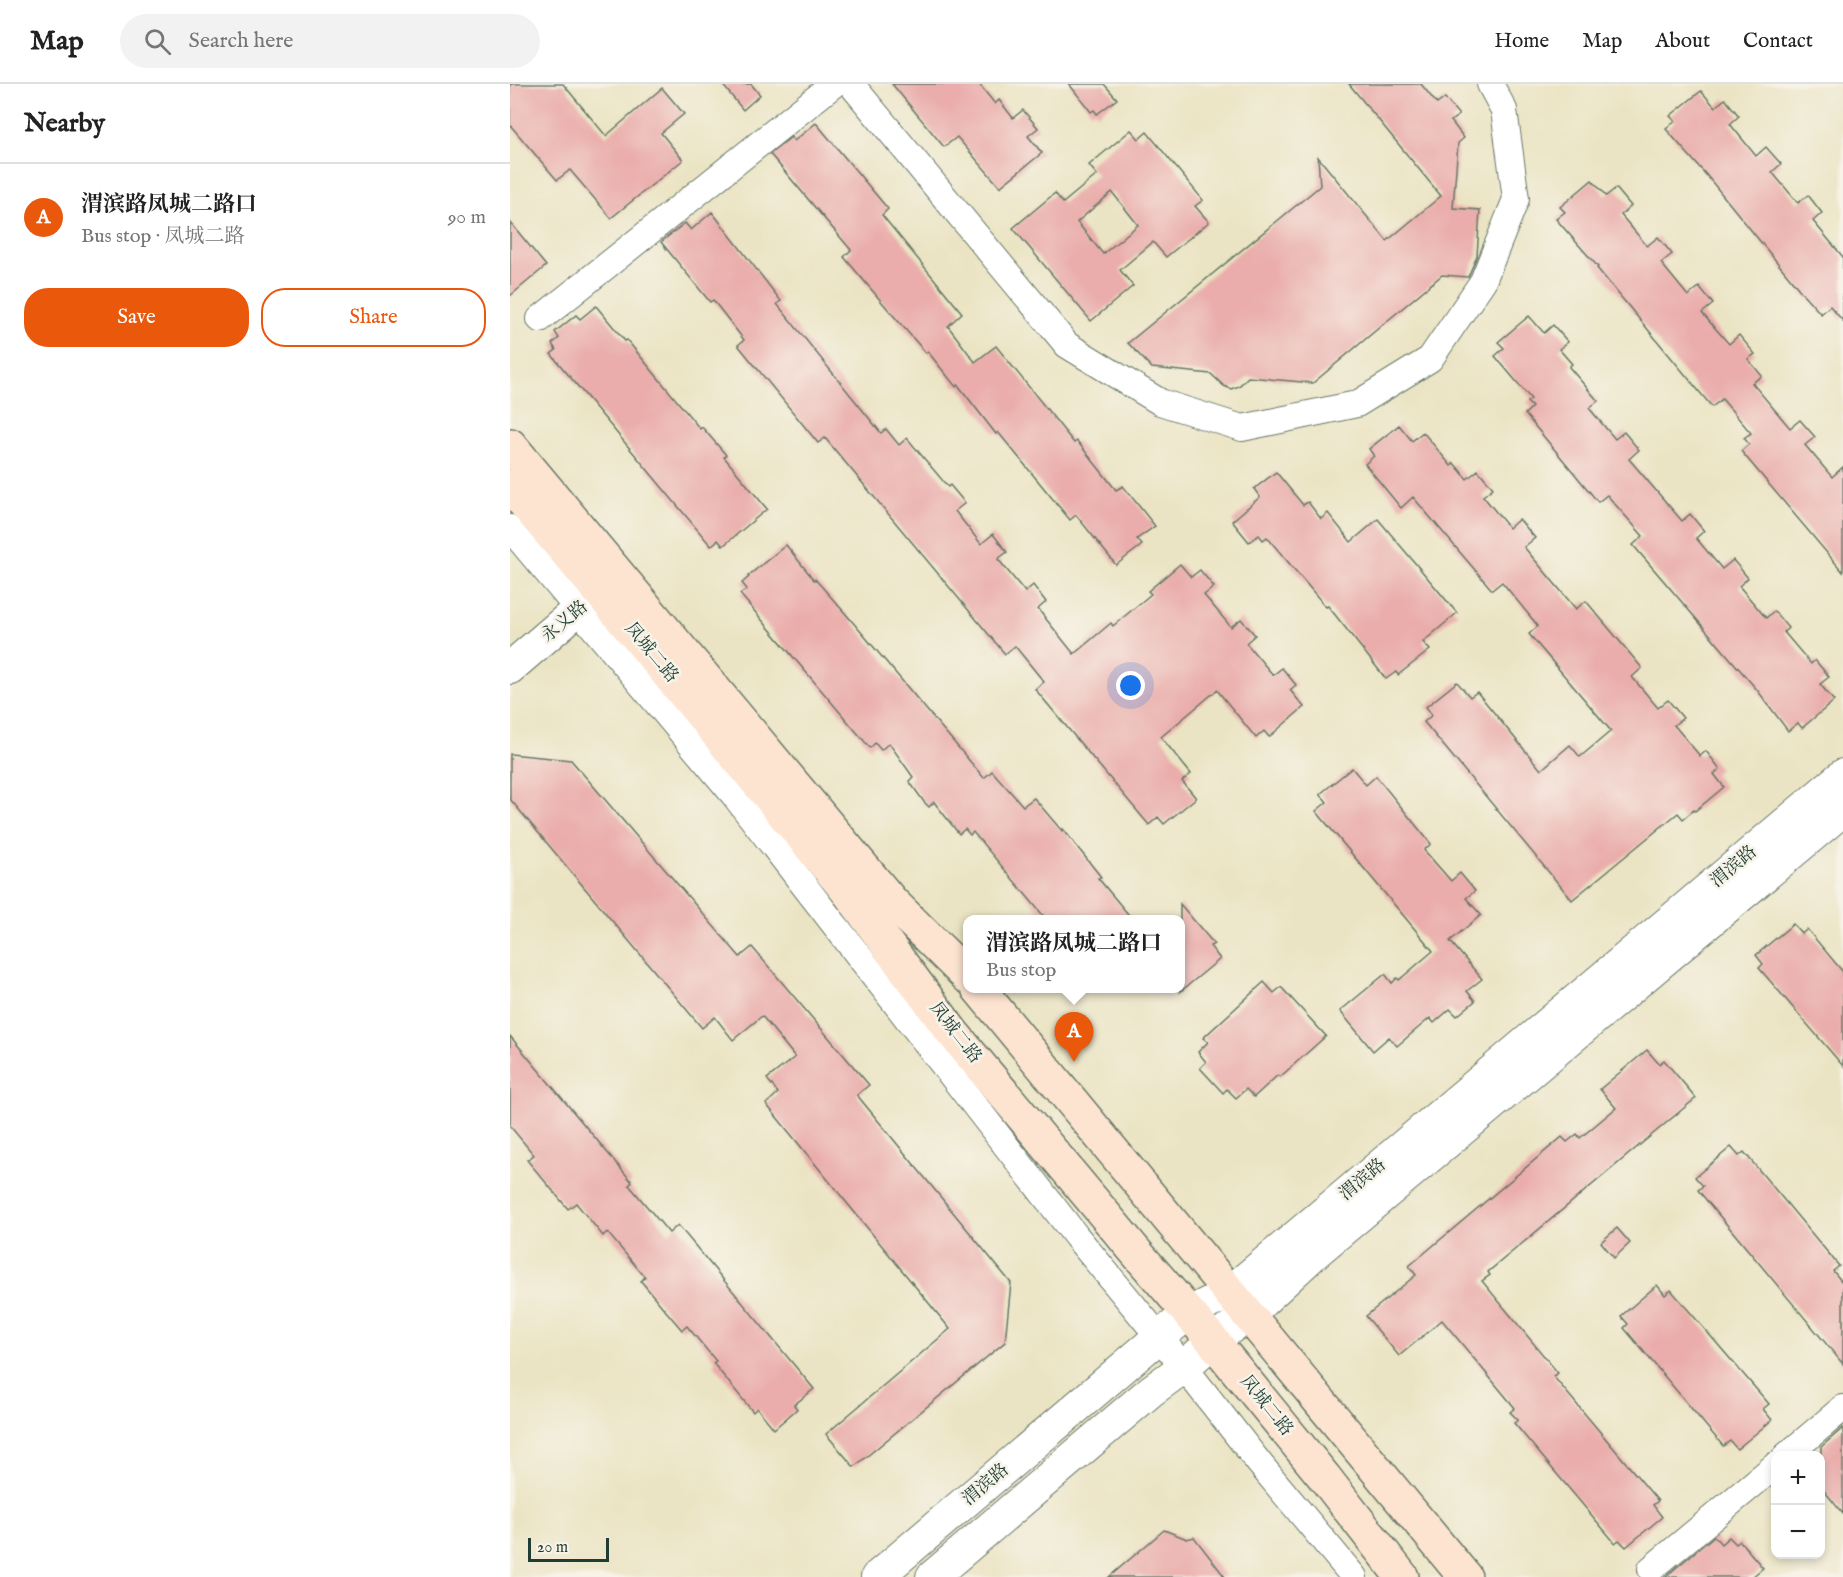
<!DOCTYPE html>
<meta charset="utf-8">
<style>
body{margin:0;font-family:"IM FELL English","Noto Serif SC",serif;background:#f2f2f2;color:#222}
.controls{position:absolute;right:18px;bottom:18px;display:grid;overflow:hidden;border-radius:12px;box-shadow:0 3px 9px #0003}
.controls button{width:54px;height:54px;display:grid;place-items:center;padding:0;border:0;border-bottom:2px solid #e0e0e0;background:#fff;color:#222;font:30px sans-serif}
.scale{position:absolute;left:18px;bottom:15px;width:81px;box-sizing:border-box;padding-left:6px;border:3px solid #1f3d34;border-top:0;font-size:16px;line-height:21px;white-space:nowrap;color:#1f3d34;-webkit-text-stroke:4px #f7f3e8;paint-order:stroke}
.you{position:absolute;left:621px;top:602px;width:21px;height:21px;margin:-15px;border:4px solid #fff;border-radius:50%;background:#1a73e8;box-shadow:0 0 0 9px #1a73e833}
.badge{display:grid;place-items:center;width:39px;height:39px;border-radius:50%;background:#ea580c;color:#fff;font-size:20px;font-weight:700}
.pin{position:absolute;translate:-50% -50px;filter:drop-shadow(0 2px 3px #0008)}
.pin::after{content:'';position:absolute;top:32px;width:21px;height:18px;background:inherit;clip-path:polygon(0 0,100% 0,50% 100%)}
.popup{position:absolute;left:453px;top:831px;width:222px;height:78px;box-sizing:border-box;display:grid;place-content:center;border-radius:12px;background:#fff;filter:drop-shadow(0 2px 4px #0005);font-size:20px;white-space:nowrap;color:#767676}
.popup b{font-size:22px;color:#222}
.popup::after{content:'';position:absolute;left:50%;top:100%;margin-left:-12px;border:12px solid transparent;border-top-color:#fff}
.list{margin:0;padding:0;list-style:none}
h2{display:flex;justify-content:space-between;align-items:center;height:78px;margin:0;padding:0 24px;font-size:26px}
h2 small{font-size:20px;font-weight:400;color:#767676}
.list li{display:grid;grid-template-columns:39px 1fr auto;gap:18px;align-items:center;box-sizing:border-box;height:108px;padding:0 24px;border-top:2px solid #e0e0e0}
.list b{display:block;font-size:22px;white-space:nowrap}
.list p{margin:0;font-size:20px;white-space:nowrap;color:#767676}
.list em{font-size:20px;font-style:normal;color:#767676}
.actions{display:flex;gap:12px;padding:18px 24px}
.actions a{flex:1;padding:14px 0;border:2px solid #ea580c;border-radius:24px;text-align:center;font-size:21px;color:#ea580c}
.actions .main{background:#ea580c;color:#fff}
.icon{flex:none;width:33px;height:33px;fill:none;stroke:currentColor;stroke-width:2;stroke-linecap:round;stroke-linejoin:round}
.map{position:relative;flex:none;width:1333px;height:1493px;overflow:hidden}
header{display:flex;align-items:center;gap:36px;box-sizing:border-box;height:84px;padding:0 30px;background:#fff;border-bottom:2px solid #e0e0e0}
header strong{font-size:28px}
nav{display:flex;gap:33px;margin-inline-start:auto;font-size:21px}
.search{width:420px;height:54px;background:#f2f2f2;display:flex;align-items:center;gap:15px;box-sizing:border-box;padding:0 21px;border-radius:33px;color:#767676;font-size:22px}
main{display:flex}
aside{flex:1;background:#fff}
.map>svg:first-child{display:block}
.building{fill:#eaadab;fill-rule:evenodd}
.lines{fill:none;stroke-linecap:round;stroke-linejoin:round}
.minor-casing{stroke:#676;stroke-width:28}
.tertiary-casing{stroke:#676;stroke-width:34}
.secondary-casing{stroke:#676;stroke-width:36}
.minor{stroke:#fff;stroke-width:26}
.tertiary{stroke:#fff;stroke-width:32}
.secondary{stroke:#fde4d1;stroke-width:33}
.labels{text-anchor:middle;dominant-baseline:central;stroke-width:5;stroke-linejoin:round;paint-order:stroke}
.street-label{font-size:18px;fill:#1f3d34;stroke:#f7f3e8}
</style>
<header>
<strong>Map</strong>
<div class="search"><svg class="icon" aria-label="search" viewBox="0 0 24 24"><circle cx="10" cy="10" r="6"/><path d="M15 15l6 6"/></svg>Search here</div>
<nav><a>Home</a><a>Map</a><a>About</a><a>Contact</a></nav>
</header>
<main>
<aside>
<h2>Nearby<small></small></h2>
<ul class="list">
<li><span class="badge">A</span><div><b>渭滨路凤城二路口</b><p>Bus stop · 凤城二路</p></div><em>90 m</em></li>
</ul>
<div class="actions"><a class="main">Save</a><a>Share</a></div>
</aside>
<div class="map">
<svg width="1333" height="1493" viewBox="0 0 1333 1493">
<rect width="100%" height="100%" fill="#f7f3e8"/>
<filter id="ink" filterUnits="userSpaceOnUse"><feTurbulence type="fractalNoise" baseFrequency=".0167" numOctaves="2"/><feDisplacementMap in="SourceGraphic" scale="12" xChannelSelector="R" yChannelSelector="G"/><feConvolveMatrix kernelMatrix="1 2 1 2 8 2 1 2 1" color-interpolation-filters="sRGB"/></filter>
<filter id="wash" filterUnits="userSpaceOnUse"><feTurbulence type="fractalNoise" baseFrequency=".008" numOctaves="4" result="noise"/><feDisplacementMap in="SourceGraphic" scale="24" xChannelSelector="R" yChannelSelector="G"/><feGaussianBlur stdDeviation="1.35" result="paint"/><feColorMatrix in="noise" values="0 0 0 0 0 0 0 0 0 0 0 0 0 0 0 0 0 1.4 0 .05"/><feComposite in="paint" operator="in"/></filter>
<g filter="url(#wash)">
<rect width="100%" height="100%" fill="#ebe4c4"/>
<g id="blocks">
<g class="building">
<polygon points="0,0 53,0 96,52 152,4 174,30 151,49 173,76 101,134 60,86 47,96 0,41"/>
<polygon points="212,0 241,0 250,11 233,26"/>
<polygon points="382,0 469,0 485,20 489,16 503,34 513,26 528,44 518,52 532,69 490,103 447,53 434,63"/>
<polygon points="559,0 594,0 607,15 587,30 584,26 581,28"/>
<polygon points="839,0 911,0 927,20 935,14 949,31 941,37 954,54 948,59 943,124 970,126 967,172 958,193 932,191 803,299 738,293 729,302 721,305 714,302 701,290 642,284 618,259 810,102 808,73 877,157 931,112"/>
<polygon points="1191,7 1205,23 1215,15 1229,32 1220,40 1246,72 1256,63 1271,80 1262,88 1288,119 1298,111 1312,129 1303,137 1333,173 1333,237 1320,222 1311,230 1292,209 1198,93 1156,45 1165,37 1160,32"/>
<polygon points="306,39 378,125 372,131 452,229 438,242 465,278 486,262 564,359 567,357 606,406 613,402 645,442 627,455 632,461 606,481 566,431 560,436 488,348 486,350 448,301 446,303 418,268 416,269 382,230 334,173 341,166 260,70 281,53 284,57"/>
<path d="M621 46 629 55 637 48 693 116 685 122 699 138 656 173 643 158 610 186 623 202 581 237 503 144 545 109 553 119 587 91 579 81ZM602 108 628 141 593 170 567 138Z"/>
<polygon points="1082,96 1096,112 1106,104 1121,122 1111,131 1137,162 1148,153 1162,170 1151,179 1178,212 1189,203 1203,220 1192,229 1219,260 1229,251 1245,270 1238,275 1252,292 1242,299 1280,344 1290,336 1305,353 1295,361 1322,393 1333,383 1333,488 1231,367 1239,360 1234,354 1241,349 1212,315 1202,323 1087,184 1088,183 1046,135 1055,128 1050,123"/>
<polygon points="202,128 271,217 267,220 371,349 376,345 389,361 397,354 438,403 440,401 455,419 445,427 471,460 483,450 497,468 488,475 515,508 523,501 536,518 528,525 564,570 601,539 603,542 641,510 638,507 670,480 681,493 690,486 704,503 694,511 721,543 731,535 745,551 736,559 763,591 772,584 786,601 780,606 794,623 759,653 754,647 746,654 707,606 651,653 681,690 672,697 686,714 654,740 648,733 639,741 525,605 534,598 505,562 495,570 315,354 308,359 228,261 234,256 203,216 200,218 151,158 175,139 181,146"/>
<polygon points="0,138 36,182 0,212"/>
<polygon points="86,222 115,257 117,256 190,345 192,343 216,371 214,373 257,425 213,462 208,456 201,462 41,270 46,266 42,260 49,254 45,248 66,231 70,235"/>
<polygon points="1019,232 1034,249 1043,241 1058,258 1049,265 1062,280 1059,283 1088,317 1079,324 1105,355 1114,348 1129,366 1119,375 1172,437 1180,430 1194,447 1186,454 1212,485 1223,476 1238,494 1229,502 1256,534 1264,527 1278,544 1274,548 1301,580 1305,576 1319,593 1310,600 1324,617 1292,644 1288,639 1278,647 1248,607 1123,461 1133,452 1097,411 1088,418 1015,330 1022,323 1017,318 1021,315 985,272 994,264 988,258"/>
<polygon points="889,341 902,357 913,348 941,382 944,379 957,395 968,386 983,404 973,412 999,444 1009,435 1025,454 1014,463 1066,525 1076,517 1132,584 1122,593 1148,624 1158,616 1173,634 1164,641 1190,672 1196,667 1210,685 1204,690 1214,703 1185,727 1184,726 1173,735 1168,729 1062,816 914,638 922,631 916,623 947,598 960,613 967,608 1031,686 1060,661 1070,673 1101,647 1019,550 1028,542 992,498 982,506 903,413 891,424 855,380 864,372 859,365"/>
<polygon points="766,388 793,421 798,418 811,435 818,429 841,458 868,435 947,529 913,558 920,566 888,591 886,588 876,595 818,522 816,523 757,453 753,456 749,451 739,458 722,437 750,413 744,405"/>
<polygon points="276,461 304,496 305,495 335,529 474,694 482,687 513,722 524,714 552,747 553,745 591,793 588,794 623,836 537,836 463,748 460,751 455,745 449,750 424,718 419,723 414,718 399,697 403,693 379,659 371,666 365,659 360,664 230,510 237,505 232,499 239,493 238,492"/>
<polygon points="0,670 61,676 230,873 242,863 359,1001 347,1011 501,1199 495,1258 344,1383 316,1350 440,1245 256,1020 268,1009 257,995 285,973 252,932 223,956 205,933 192,944 0,715"/>
<polygon points="842,684 856,701 866,692 921,760 914,766 941,797 950,789 965,807 956,814 971,831 940,857 972,895 957,907 965,917 947,932 940,925 924,939 920,934 887,962 879,953 863,967 830,927 875,890 882,899 887,894 889,896 923,867 806,727 817,718 810,710"/>
<polygon points="670,820 704,860 700,862 710,875 670,908"/>
<polygon points="1283,840 1292,850 1297,845 1333,888 1333,982 1249,884 1253,880 1246,871"/>
<polygon points="754,898 764,909 771,903 816,952 770,993 768,991 744,1013 736,1005 726,1014 717,1005 713,1009 690,984 696,978 688,968 698,958 693,954"/>
<polygon points="0,952 122,1098 119,1101 159,1149 168,1141 304,1305 284,1321 287,1325 264,1345 247,1324 243,1328 203,1279 206,1277 177,1242 172,1246 155,1226 131,1197 135,1193 97,1148 93,1152 66,1119 58,1125 17,1076 24,1071 0,1042"/>
<polygon points="1137,966 1149,980 1154,976 1186,1014 978,1188 980,1191 972,1197 1048,1289 1043,1292 1148,1417 1143,1421 1152,1433 1116,1463 1109,1456 1105,1459 1004,1339 1008,1336 1000,1328 1005,1324 932,1236 889,1272 856,1232 906,1191 899,1182 1052,1053 1057,1058 1067,1050 1070,1054 1106,1024 1090,1005"/>
<polygon points="1221,1063 1229,1072 1234,1068 1329,1182 1323,1187 1333,1199 1333,1280 1188,1106 1193,1102 1185,1093"/>
<polygon points="1107,1144 1120,1159 1104,1174 1091,1158"/>
<polygon points="1147,1201 1155,1211 1161,1206 1259,1320 1253,1325 1262,1336 1227,1365 1220,1357 1213,1362 1114,1244 1118,1240 1111,1232"/>
<polygon points="1333,1344 1333,1430 1311,1403 1311,1363"/>
<polygon points="654,1446 677,1455 684,1453 715,1493 599,1493"/>
<polygon points="1204,1452 1211,1460 1219,1453 1226,1460 1230,1457 1253,1484 1242,1493 1155,1493"/>
</g>
</g>
</g>
<g filter="url(#ink)">
<use href="#blocks" fill-opacity="0" stroke="#676" stroke-width="1.5"/>
<g class="lines">
<defs>
<g id="minor">
<polyline points="341,0 557,261 650,318 732,344 847,320 920,275 973,197 1006,115 994,26 980,0"/>
<polyline points="30,235 324,0"/>
<polyline points="0,444 224,711 566,1152 674,1283 750,1380 844,1493"/>
<polyline points="1276,1372 1333,1324"/>
<polyline points="1141,1485 1266,1381"/>
</g>
<g id="tertiary">
<polyline points="0,584 108,491"/>
<polyline points="367,1493 649,1253 679,1229 720,1208 1333,691"/>
<polyline points="422,1493 641,1307 674,1283 703,1257 739,1230 805,1169 1333,726"/>
</g>
<g id="secondary">
<polyline points="0,361 382,818 458,893"/>
<polyline points="0,402 90,508 339,809 442,948 625,1167 703,1257 815,1394 892,1493"/>
<polyline points="468,904 955,1493"/>
</g>
</defs>
<use href="#minor" class="minor-casing"/>
<use href="#tertiary" class="tertiary-casing"/>
<use href="#secondary" class="secondary-casing"/>
<use href="#minor" class="minor"/>
<use href="#tertiary" class="tertiary"/>
<use href="#secondary" class="secondary"/>
</g>
</g>
<g class="labels">
<g class="street-label">
<text transform="translate(55 538) rotate(-40)">永义路</text>
<text transform="translate(141 569) rotate(50)">凤城二路</text>
<text transform="translate(1224 783) rotate(-40)">渭滨路</text>
<text transform="translate(445 949) rotate(52)">凤城二路</text>
<text transform="translate(853 1096) rotate(-40)">渭滨路</text>
<text transform="translate(756 1322) rotate(51)">凤城二路</text>
<text transform="translate(476 1401) rotate(-40)">渭滨路</text>
</g>
</g>
</svg>
<div class="controls">
<button>+</button>
<button>−</button>
</div>
<div class="scale">20 m</div>
<div class="you"></div>
<div class="pin badge" style="left:564px;top:978px">A</div>
<div class="popup"><b>渭滨路凤城二路口</b>Bus stop</div>
</div>
</main>
